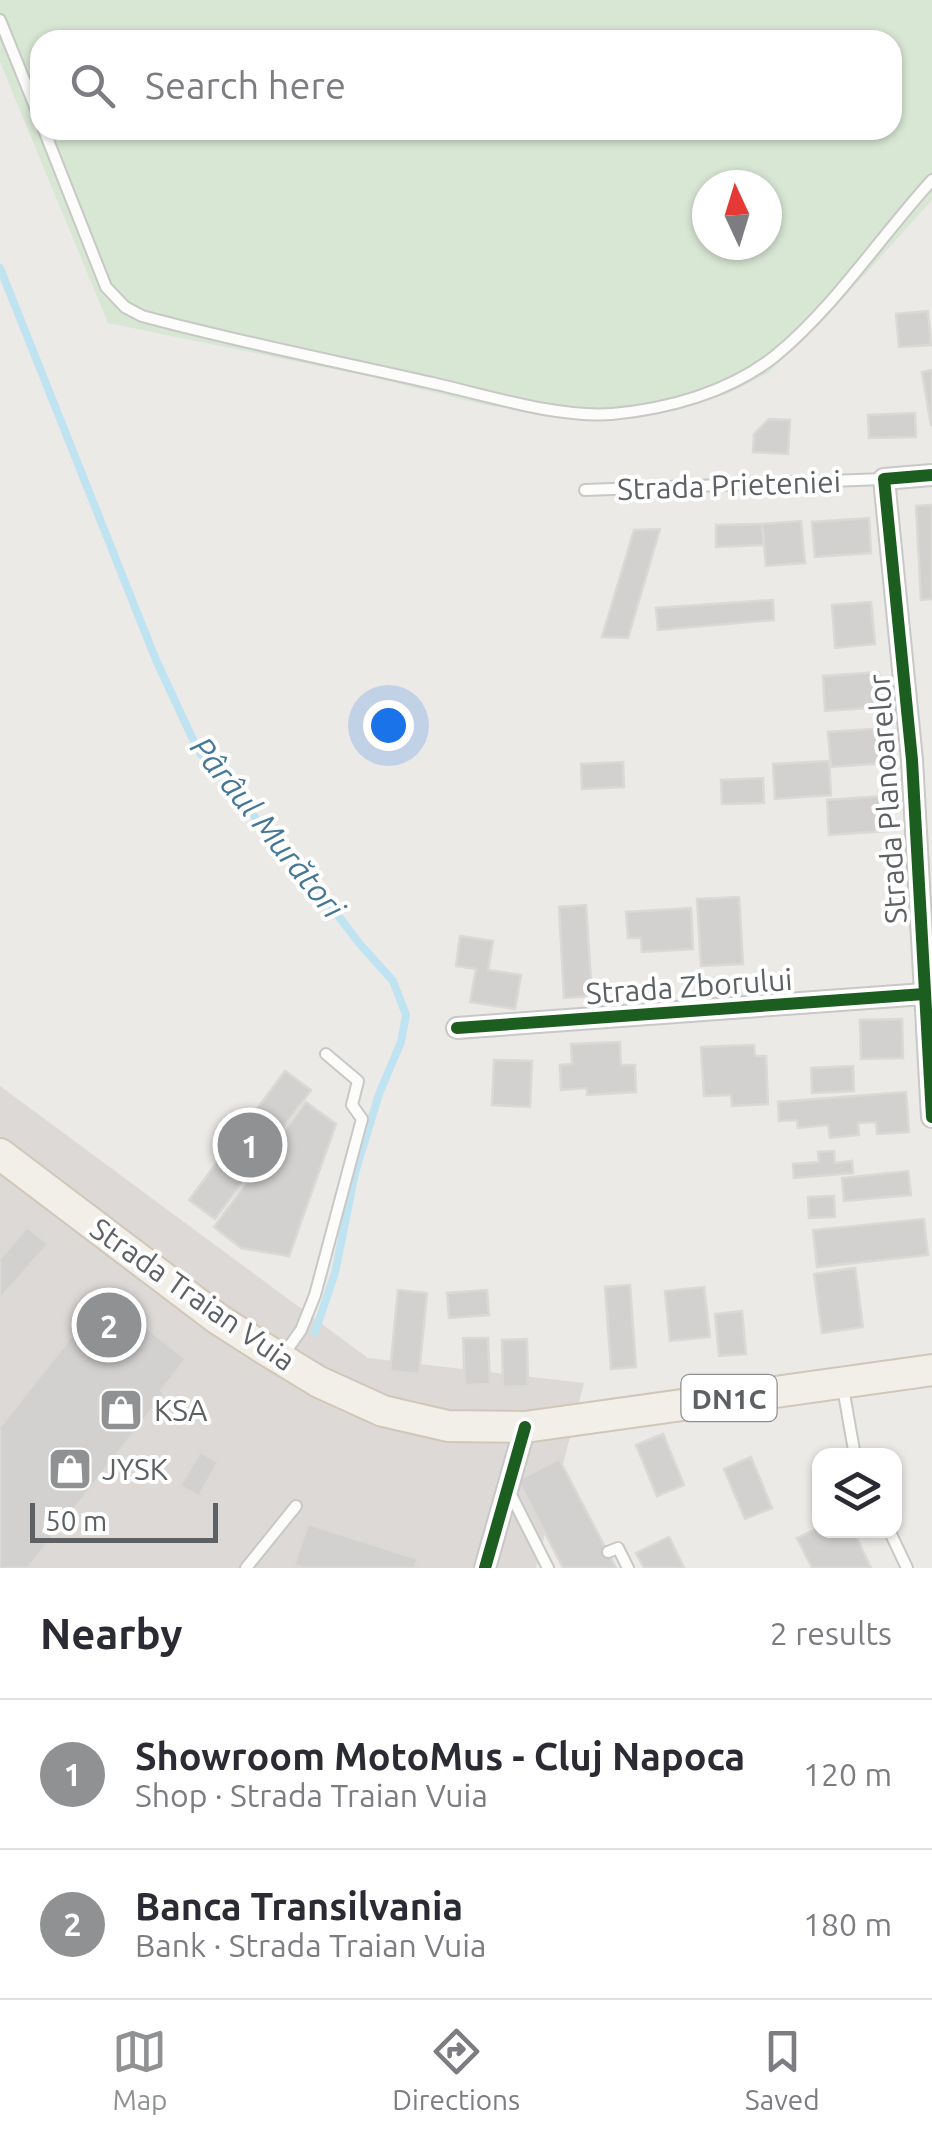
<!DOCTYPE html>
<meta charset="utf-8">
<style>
body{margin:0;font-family:Ubuntu,sans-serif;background:#f7f7f7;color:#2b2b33}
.controls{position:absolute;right:30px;bottom:30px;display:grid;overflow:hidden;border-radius:20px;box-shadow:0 2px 8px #0004}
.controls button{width:90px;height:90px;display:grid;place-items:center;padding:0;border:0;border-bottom:2px solid #e1e1e2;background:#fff;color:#2b2b33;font:50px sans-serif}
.compass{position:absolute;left:692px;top:170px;width:90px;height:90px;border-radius:50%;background:#fff;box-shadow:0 2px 8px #0004;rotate:356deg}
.scale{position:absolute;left:30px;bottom:25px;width:188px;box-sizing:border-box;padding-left:10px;border:5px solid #5d6164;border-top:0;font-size:28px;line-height:35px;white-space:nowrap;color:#5d6164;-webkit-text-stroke:8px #fff;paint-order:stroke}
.you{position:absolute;left:388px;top:725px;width:35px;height:35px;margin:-25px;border:8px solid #fff;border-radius:50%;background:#1a73e8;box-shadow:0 0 0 15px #1a73e833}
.badge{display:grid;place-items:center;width:65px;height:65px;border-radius:50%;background:#8f9192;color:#fff;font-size:32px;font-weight:700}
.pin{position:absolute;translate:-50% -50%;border:5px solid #fff;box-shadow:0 2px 10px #0006}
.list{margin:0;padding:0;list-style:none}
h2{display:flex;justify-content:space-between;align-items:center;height:130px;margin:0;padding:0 40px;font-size:42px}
h2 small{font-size:32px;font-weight:400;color:#7c7c81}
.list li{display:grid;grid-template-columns:65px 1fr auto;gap:30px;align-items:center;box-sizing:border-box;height:150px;padding:0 40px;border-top:2px solid #e1e1e2}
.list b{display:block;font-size:38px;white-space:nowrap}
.list p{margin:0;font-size:32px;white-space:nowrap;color:#7c7c81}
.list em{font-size:32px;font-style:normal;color:#7c7c81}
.icon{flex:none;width:55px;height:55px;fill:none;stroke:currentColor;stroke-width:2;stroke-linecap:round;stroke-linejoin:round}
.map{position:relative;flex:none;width:932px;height:1568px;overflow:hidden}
.search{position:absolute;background:#fff;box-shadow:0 2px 8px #0004;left:30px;right:30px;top:30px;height:110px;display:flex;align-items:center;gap:25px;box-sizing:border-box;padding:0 35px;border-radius:30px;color:#7c7c81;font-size:38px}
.sheet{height:430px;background:#fff}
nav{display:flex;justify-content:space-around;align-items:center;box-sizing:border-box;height:140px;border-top:2px solid #e1e1e2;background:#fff;font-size:28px;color:#7c7c81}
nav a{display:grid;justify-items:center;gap:5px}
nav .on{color:#8f9192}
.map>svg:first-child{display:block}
.industrial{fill:#dcd9d7}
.green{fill:#d8e6d4;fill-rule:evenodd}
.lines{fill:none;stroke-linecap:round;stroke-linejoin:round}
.stream{stroke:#c0e3f2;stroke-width:8}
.building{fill:#d3d1d0;stroke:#dbd9d6;stroke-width:2.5}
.service-casing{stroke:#c8c8c7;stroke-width:14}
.minor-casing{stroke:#c8c8c7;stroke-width:24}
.primary-casing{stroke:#d1c7b8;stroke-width:34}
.service{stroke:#fcfcfb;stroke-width:10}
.minor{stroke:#fcfcfb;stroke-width:20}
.primary{stroke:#f2efe9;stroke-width:30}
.cycleway-casing{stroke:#fff;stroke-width:19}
.cycleway{stroke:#1b5e20;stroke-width:12}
.labels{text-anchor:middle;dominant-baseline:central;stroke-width:8;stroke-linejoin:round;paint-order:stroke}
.shield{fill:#fff;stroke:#8e9092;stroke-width:2.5}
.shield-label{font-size:28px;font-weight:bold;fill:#5d6164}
.street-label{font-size:30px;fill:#5d6164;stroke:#fff}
.poi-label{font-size:30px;fill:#5d6164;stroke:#fff;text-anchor:start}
.water-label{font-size:32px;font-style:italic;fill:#457797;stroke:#fff}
</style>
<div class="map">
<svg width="932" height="1568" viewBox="0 0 932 1568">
<rect width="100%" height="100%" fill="#eceae7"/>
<polygon class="industrial" points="0,1086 368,1358 584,1383 536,1568 0,1568"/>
<path class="green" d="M0 0H932V200L830 313 768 373 727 394 644 417 561 416 485 405 367 376 108 323 0 62ZM40 40H892V130H40ZM707 185H767V245H707Z"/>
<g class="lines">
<polyline class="stream" points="0,268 156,660 196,746 212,771 232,787 270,837 314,884 359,943 393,981 406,1015 401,1042 379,1094 355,1173 335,1273 315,1332"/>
</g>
<g class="building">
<polygon points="928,311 931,345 899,347 896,314"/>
<polygon points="932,370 932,425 931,425 922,372"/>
<polygon points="915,413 916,437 869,438 868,415"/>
<polygon points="769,419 790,420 788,454 753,452 754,434"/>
<polygon points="932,505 932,599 921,600 916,506"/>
<polygon points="869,518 871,553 815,557 812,522"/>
<polygon points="801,521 805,563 766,566 762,524"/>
<polygon points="762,524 764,545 716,547 716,525"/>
<polygon points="660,529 628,638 602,637 634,530"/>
<polygon points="773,600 774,620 658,630 656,608"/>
<polygon points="871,602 875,644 835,648 832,605"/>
<polygon points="879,672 882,707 825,711 823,676"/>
<polygon points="885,728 887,763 831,767 828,732"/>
<polygon points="829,761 831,795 775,799 773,764"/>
<polygon points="623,762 624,787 582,789 581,764"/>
<polygon points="763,778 764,803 722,804 721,780"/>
<polygon points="884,796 886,831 829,835 827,800"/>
<polygon points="739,897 743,964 701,966 697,899"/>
<polygon points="586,905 592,996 564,998 559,907"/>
<polygon points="691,908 693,949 642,952 641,938 628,938 626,912"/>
<polygon points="460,936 493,941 488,970 521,975 515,1009 470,1002 476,969 456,966"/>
<polygon points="902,1019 903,1058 861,1059 860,1020"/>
<polygon points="620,1042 621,1065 635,1065 636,1092 587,1095 587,1088 561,1090 560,1065 572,1064 571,1044"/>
<polygon points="754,1045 755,1056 766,1056 768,1104 732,1106 731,1095 704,1096 701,1047"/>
<polygon points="494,1060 532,1061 530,1107 492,1105"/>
<polygon points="853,1066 854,1091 812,1093 811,1068"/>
<polygon points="285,1071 311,1090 215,1219 189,1200"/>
<polygon points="906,1092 909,1132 877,1134 876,1122 858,1123 859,1135 830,1138 828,1125 798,1128 797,1120 779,1121 778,1102"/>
<polygon points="306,1102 336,1124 289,1256 241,1248 214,1227"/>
<polygon points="834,1151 835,1163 852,1161 853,1173 794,1178 793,1164 819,1162 818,1152"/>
<polygon points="908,1171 911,1195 844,1201 842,1178"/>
<polygon points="834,1196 835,1217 809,1218 808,1197"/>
<polygon points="924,1219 928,1255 817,1267 813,1230"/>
<polygon points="27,1227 48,1244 0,1299 0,1259"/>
<polygon points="855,1268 863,1327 822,1333 814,1274"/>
<polygon points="630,1285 636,1367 611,1369 605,1287"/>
<polygon points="704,1287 710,1337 670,1341 665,1291"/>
<polygon points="398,1290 427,1293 419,1374 390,1371"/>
<polygon points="487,1290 489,1315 449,1318 447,1293"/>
<polygon points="104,1295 186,1359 161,1391 164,1394 28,1568 0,1568 0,1427"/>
<polygon points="742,1311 746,1354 719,1356 715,1314"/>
<polygon points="463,1338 488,1338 490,1384 465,1385"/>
<polygon points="527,1339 528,1386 503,1387 502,1340"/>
<polygon points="663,1434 684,1485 657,1496 636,1445"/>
<polygon points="200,1452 218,1462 199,1496 180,1486"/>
<polygon points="751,1457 772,1508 745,1519 724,1469"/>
<polygon points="559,1459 616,1568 563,1568 518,1480"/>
<polygon points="308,1524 418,1559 415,1568 303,1568 294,1565"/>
<polygon points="820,1527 820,1530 853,1530 871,1568 812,1568 797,1538"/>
<polygon points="669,1537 684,1568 644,1568 636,1553"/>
</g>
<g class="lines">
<defs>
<g id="service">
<polyline points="0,20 40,119"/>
<path d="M44 130 106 287 125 307 142 316C238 342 335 361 432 383 486 395 556 418 612 414 668 409 730 392 775 356 834 308 880 237 932 180"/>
<polyline points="585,490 884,479"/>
<polyline points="284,1354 301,1330 315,1295 362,1119 352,1105 358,1081 326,1054"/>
<polyline points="843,1388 855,1456"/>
<polyline points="509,1491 548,1568"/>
<polyline points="889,1530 907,1568"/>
<polyline points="608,1552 618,1548 628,1568"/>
<polyline points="246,1568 296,1506"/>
</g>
<g id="minor">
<polyline points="932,475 884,479 912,760 932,1117"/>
<polyline points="457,1028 924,994"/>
<polyline points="485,1568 525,1427"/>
</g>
<polyline id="primary" points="0,1154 218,1319 260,1346 319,1382 383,1411 448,1426 525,1427 932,1370"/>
</defs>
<use href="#service" class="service-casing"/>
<use href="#minor" class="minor-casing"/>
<use href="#primary" class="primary-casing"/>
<use href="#service" class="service"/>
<use href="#minor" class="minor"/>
<use href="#primary" class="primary"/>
<defs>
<g id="cycleway">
<polyline points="932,475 884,479 912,760 932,1117"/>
<polyline points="457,1028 924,994"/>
<polyline points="485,1568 525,1427"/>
</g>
</defs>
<use href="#cycleway" class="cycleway-casing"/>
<use href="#cycleway" class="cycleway"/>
</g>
<defs>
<symbol id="shop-square" viewBox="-11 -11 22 22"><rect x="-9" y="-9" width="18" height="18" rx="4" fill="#8f9192" stroke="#fff"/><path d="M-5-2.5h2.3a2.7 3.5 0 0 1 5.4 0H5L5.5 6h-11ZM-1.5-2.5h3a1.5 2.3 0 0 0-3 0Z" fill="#fff"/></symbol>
</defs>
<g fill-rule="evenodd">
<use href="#shop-square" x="96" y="1385" width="50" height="50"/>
<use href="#shop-square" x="45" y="1444" width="50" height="50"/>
</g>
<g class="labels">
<rect class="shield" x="681.5" y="1375" width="95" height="46" rx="8"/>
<g class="shield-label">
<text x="729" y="1398">DN1C</text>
</g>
<g class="street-label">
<text transform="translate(729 485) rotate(-2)">Strada Prieteniei</text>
<text transform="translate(887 799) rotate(-94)">Strada Planoarelor</text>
<text transform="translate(689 986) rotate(-4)">Strada Zborului</text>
<text transform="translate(193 1294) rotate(35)">Strada Traian Vuia</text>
</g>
<g class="poi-label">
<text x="154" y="1410">KSA</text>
<text x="102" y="1469">JYSK</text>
</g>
<g class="water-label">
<text transform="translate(268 827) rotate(51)">Pârâul Murători</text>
</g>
</g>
</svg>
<div class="controls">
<button><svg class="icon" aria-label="layers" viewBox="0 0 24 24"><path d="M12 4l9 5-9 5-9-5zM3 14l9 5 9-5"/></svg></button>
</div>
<svg class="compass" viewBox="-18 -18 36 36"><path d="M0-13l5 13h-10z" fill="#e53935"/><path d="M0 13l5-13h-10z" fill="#7c7c81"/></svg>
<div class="scale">50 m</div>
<div class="you"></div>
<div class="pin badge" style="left:250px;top:1145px">1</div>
<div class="pin badge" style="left:109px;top:1325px">2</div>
<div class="search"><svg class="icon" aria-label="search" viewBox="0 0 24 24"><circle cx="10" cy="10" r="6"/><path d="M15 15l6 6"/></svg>Search here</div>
</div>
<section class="sheet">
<h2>Nearby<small>2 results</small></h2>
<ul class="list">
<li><span class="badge">1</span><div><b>Showroom MotoMus - Cluj Napoca</b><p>Shop · Strada Traian Vuia</p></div><em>120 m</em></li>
<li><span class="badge">2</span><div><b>Banca Transilvania</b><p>Bank · Strada Traian Vuia</p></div><em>180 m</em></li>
</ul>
</section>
<nav>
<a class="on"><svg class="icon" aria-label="map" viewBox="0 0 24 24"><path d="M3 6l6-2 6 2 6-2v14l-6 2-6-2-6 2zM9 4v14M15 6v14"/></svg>Map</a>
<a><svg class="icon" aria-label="directions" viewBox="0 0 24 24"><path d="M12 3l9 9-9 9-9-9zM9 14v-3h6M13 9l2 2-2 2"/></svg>Directions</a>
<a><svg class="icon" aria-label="saved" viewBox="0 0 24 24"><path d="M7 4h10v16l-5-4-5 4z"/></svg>Saved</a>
</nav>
